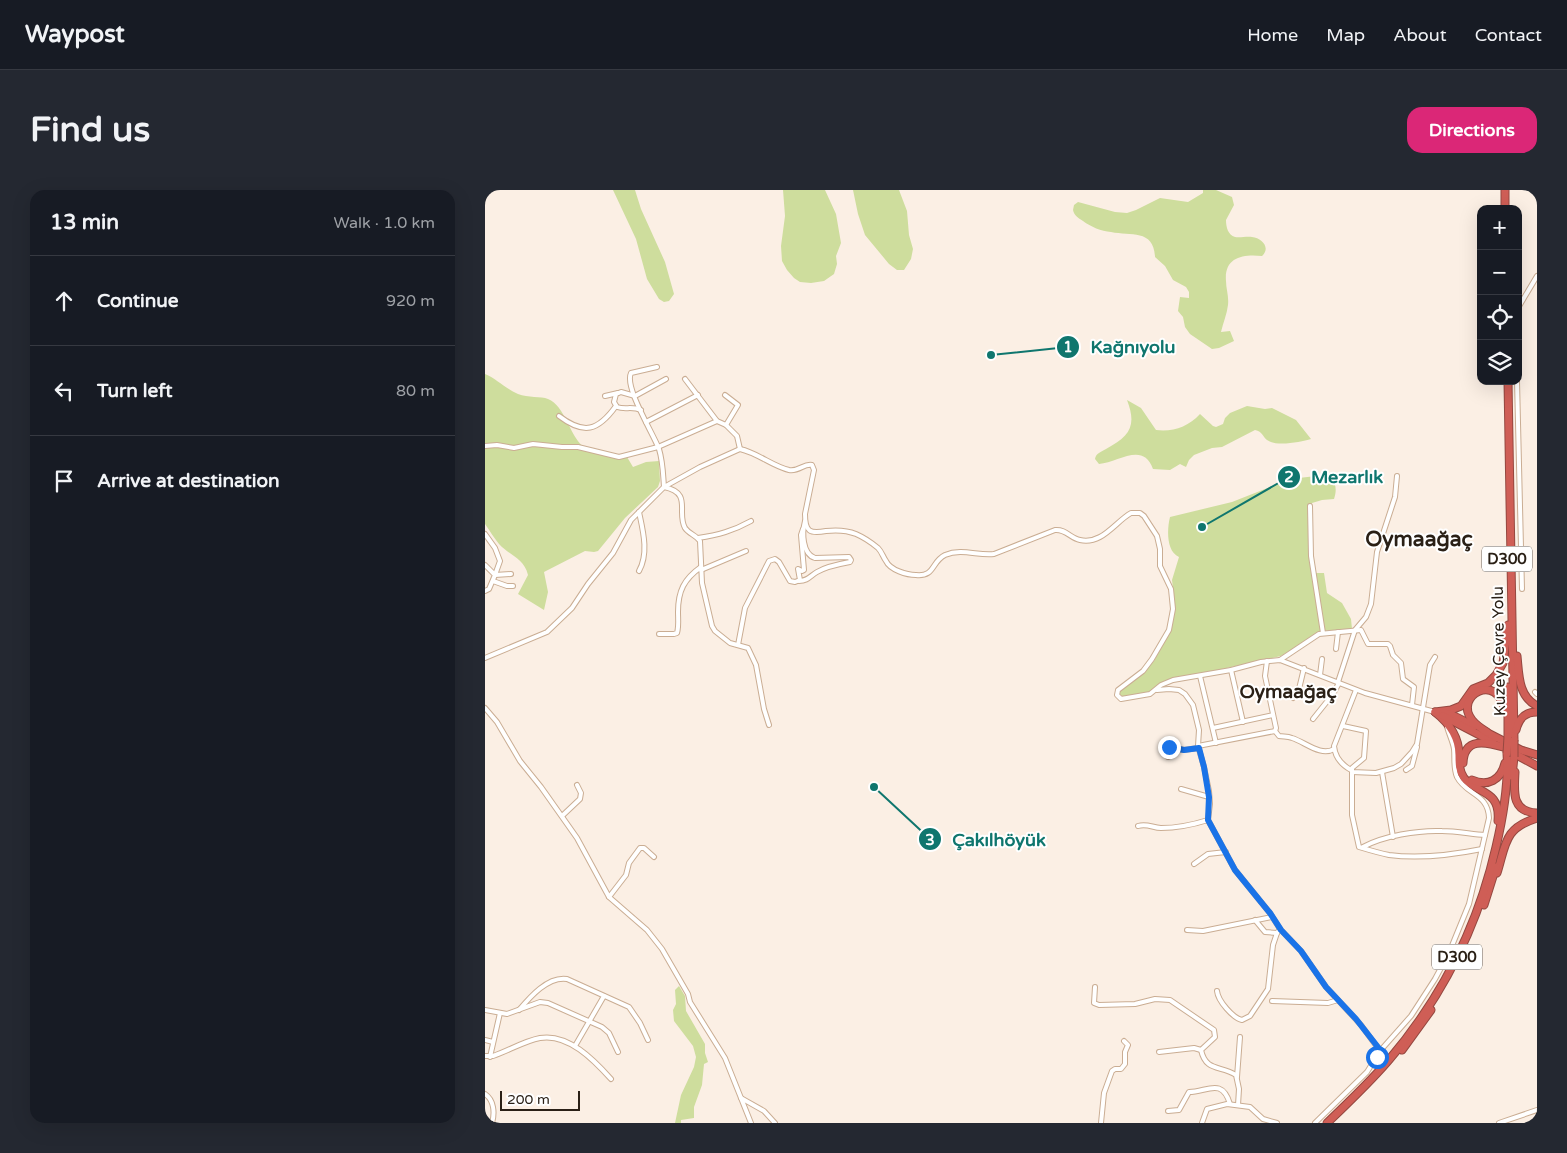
<!DOCTYPE html>
<meta charset="utf-8">
<style>
body{margin:0;font-family:"Varela Round",sans-serif;background:#242831;color:#f1f3f6}
.controls{position:absolute;right:15px;top:15px;display:grid;overflow:hidden;border-radius:10px;box-shadow:0 5px 20px #0002}
.controls button{width:45px;height:45px;display:grid;place-items:center;padding:0;border:0;border-bottom:1px solid #363941;background:#171b24;color:#f1f3f6;font:25px sans-serif}
.scale{position:absolute;left:15px;bottom:12px;width:80px;box-sizing:border-box;padding-left:5px;border:2px solid #2a2016;border-top:0;font-size:14px;line-height:18px;white-space:nowrap;color:#2a2016;-webkit-text-stroke:4px #fff;paint-order:stroke}
.stop{position:absolute;width:15px;height:15px;margin:-11px;border:4px solid #1a73e8;border-radius:50%;background:#fff}
.stop.end{background:#1a73e8;border-color:#fff;box-shadow:0 1px 5px #0008}
.list{margin:0;padding:0;list-style:none}
h2{display:flex;justify-content:space-between;align-items:center;height:65px;margin:0;padding:0 20px;font-size:21px}
h2 small{font-size:16px;font-weight:400;color:#9ea1a6}
.list li{display:grid;grid-template-columns:32px 1fr auto;gap:15px;align-items:center;box-sizing:border-box;height:90px;padding:0 20px;border-top:1px solid #363941}
.list b{display:block;font-size:19px;white-space:nowrap}
.list em{font-size:16px;font-style:normal;color:#9ea1a6}
.icon{flex:none;width:28px;height:28px;fill:none;stroke:currentColor;stroke-width:2;stroke-linecap:round;stroke-linejoin:round}
.map{position:relative;flex:none;width:1052px;height:933px;overflow:hidden;border-radius:15px}
header{display:flex;align-items:center;gap:30px;box-sizing:border-box;height:70px;padding:0 25px;background:#171b24;border-bottom:1px solid #363941}
header strong{font-size:24px}
nav{display:flex;gap:28px;margin-inline-start:auto;font-size:18px}
.intro{display:flex;align-items:center;justify-content:space-between;box-sizing:border-box;height:120px;padding:0 30px}
h1{margin:0;font-size:35px}
.button{padding:12px 22px;border-radius:15px;background:#db2777;color:#fff;font-size:18px;font-weight:700}
main{display:flex;gap:30px;padding:0 30px}
aside{flex:1;background:#171b24;border-radius:15px;box-shadow:0 5px 20px #0002}
.map>svg:first-child{display:block}
.green{fill:#cedd9d}
.lines{fill:none;stroke-linecap:round;stroke-linejoin:round}
.minor-casing{stroke:#caad93;stroke-width:6}
.highway-casing{stroke:#954840;stroke-width:9}
.minor{stroke:#fff;stroke-width:4}
.highway{stroke:#cf5e56;stroke-width:7}
.highway-bridge-casing{stroke:#954840;stroke-width:9;stroke-linecap:butt}
.highway-bridge{stroke:#cf5e56;stroke-width:7}
.route{stroke:#1a73e8;stroke-width:6}
.labels{text-anchor:middle;dominant-baseline:central;stroke-width:4;stroke-linejoin:round;paint-order:stroke}
.shield{fill:#fff;stroke:#6a635c;stroke-width:1}
.shield-label{font-size:15px;font-weight:bold;fill:#2a2016}
.street-label{font-size:16px;fill:#2a2016;stroke:#fff}
.quarter-label{font-size:19px;font-weight:bold;fill:#2a2016;stroke:#fff}
.district-label{font-size:21px;font-weight:bold;fill:#2a2016;stroke:#fff}
.leader{fill:none;stroke:#0f766e;stroke-width:2}
.callout-dot{fill:#0f766e;stroke:#fff;stroke-width:2}
.mark-label{font-size:15px;text-anchor:middle;font-weight:bold;fill:#fff}
.callout-label{font-size:18px;text-anchor:middle;font-weight:bold;fill:#0f766e;stroke:#fff;stroke-width:4;stroke-linejoin:round;paint-order:stroke}
</style>
<header>
<strong>Waypost</strong>
<nav><a>Home</a><a>Map</a><a>About</a><a>Contact</a></nav>
</header>
<div class="intro"><h1>Find us</h1><a class="button">Directions</a></div>
<main>
<aside>
<h2>13 min<small>Walk · 1.0 km</small></h2>
<ul class="list">
<li><svg class="icon" aria-label="ahead" viewBox="0 0 24 24"><path d="M12 20V5M6 11l6-6 6 6"/></svg><div><b>Continue</b></div><em>920 m</em></li>
<li><svg class="icon" aria-label="left" viewBox="0 0 24 24"><path d="M17 20v-9H6M10 6l-5 5 5 5"/></svg><div><b>Turn left</b></div><em>80 m</em></li>
<li><svg class="icon" aria-label="arrive" viewBox="0 0 24 24"><path d="M6 21V4h12l-3 4 3 4H6"/></svg><div><b>Arrive at destination</b></div></li>
</ul>
</aside>
<div class="map">
<svg width="1052" height="933" viewBox="0 0 1052 933">
<rect width="100%" height="100%" fill="#fbefe4"/>
<g class="green">
<polygon points="128,0 150,0 156,19 180,72 189,104 184,111 179,112 174,109 162,89 151,49"/>
<polygon points="298,0 340,0 351,24 356,53 351,66 352,74 349,84 339,91 326,93 315,92 309,88 302,80 297,71 296,56 300,26"/>
<polygon points="368,0 414,0 422,21 424,45 428,59 426,69 419,80 412,80 404,74 380,45 373,24"/>
<path d="M718 0H731L747 7 749 15 741 30C741 37 743 45 750 47 755 48 762 46 767 47 777 48 786 58 777 66 758 64 739 67 741 91 741 99 744 106 743 115 742 124 738 133 736 142L745 141 749 151 734 158 727 159 705 144 700 137 698 127 693 121 695 107 704 108V102L701 97 688 90 680 76 670 67C669 39 646 46 626 42 616 41 606 37 598 31 593 28 589 25 588 20L589 15 593 12 630 22 642 23 651 20 675 8 703 12 718 3Z"/>
<path d="M0 184C12 189 21 199 33 204 43 208 56 206 63 209 80 215 85 248 100 258 111 265 129 265 142 267L148 277 161 272 174 271 175 291 173 297 140 328 113 361 109 362 100 361 59 382 63 402 59 420 33 404 43 385C39 368 25 366 14 354 9 348 5 341 0 334Z"/>
<path d="M642 210 656 218 671 240C688 242 703 237 715 224L728 236 731 237 738 234 740 228 745 223 762 216 780 219 787 218 811 230 826 249C816 252 791 257 782 250 777 246 778 242 770 240L737 257 727 258 709 265 704 270 701 277 695 274 685 280 668 279C658 251 633 273 614 274L610 269C611 263 616 262 621 259 645 246 652 236 642 210Z"/>
<path d="M840 285 846 287C851 294 852 300 849 309L837 310 827 313V355L831 383H839L842 403 857 413 866 429 867 439 837 441 796 466 683 491 665 504 640 507 635 505 634 501 669 471 687 437 690 415 687 390 694 367C681 361 682 339 685 327L747 312 805 289Z"/>
<polygon points="194,796 200,806 201,821 220,854 220,863 223,872 219,874 217,895 209,917 209,928 196,930 196,933 190,933 196,905 209,877 211,867 208,856 189,831 188,820 191,814 190,800"/>
</g>
<g class="lines">
<defs>
<g id="minor">
<polyline points="1033,118 1052,86"/>
<path d="M172 177 146 183C139 197 168 243 174 259 178 272 178 284 179 297 208 303 191 322 200 338 204 344 211 345 215 351L217 393 227 436 230 441 245 453 263 458 271 475 279 519 284 535"/>
<polyline points="200,189 232,231 241,235 252,246 255,259"/>
<polyline points="1032,191 1037,399"/>
<polyline points="240,205 253,215 241,235"/>
<polyline points="120,206 133,203"/>
<path d="M156 220C147 216 140 220 132 217L129 212 131 204 136 202 150 206 181 189"/>
<path d="M74 226C99 245 113 241 131 216"/>
<polyline points="161,232 213,205"/>
<polyline points="0,256 12,255 29,258 48,254 77,257 93,257 134,267 173,257 232,231"/>
<polyline points="825,316 826,366 838,443"/>
<path d="M154 322C158 341 164 363 154 381"/>
<polyline points="0,344 10,358 15,371 10,385 26,384"/>
<path d="M213 348C233 345 248 341 266 331"/>
<polyline points="0,375 10,385 4,399 0,401"/>
<polyline points="216,380 261,361"/>
<polyline points="8,391 22,396 28,396"/>
<path d="M314 391C323 391 325 386 332 382 342 376 354 374 365 372L366 370 364 367 330 368C317 364 317 342 320 331"/>
<path d="M174 444H189L192 443C194 436 193 429 193 422 193 401 199 389 216 377"/>
<polyline points="253,455 260,418 284,371 290,369 294,372 305,391 310,392 315,390 313,379 317,381 319,380 316,345 318,339"/>
<polyline points="851,459 853,442"/>
<path d="M0 468 62 442 87 418 103 394 128 363 146 330 179 297 215 277 255 259C273 263 287 276 304 280 314 282 319 273 327 275L329 280 320 324C320 342 325 344 341 341 350 340 361 340 371 344 378 347 387 353 393 358 397 362 398 367 401 371 405 380 422 385 431 385 450 387 446 372 460 365 477 358 493 366 509 364L570 340C581 339 585 348 595 350 617 355 630 332 646 323H655L659 326 672 346 675 359V376L686 399 688 419 684 440 667 469 658 481 633 500 632 505 636 509 665 504 676 495 688 490 746 480 776 472 795 470 880 503 950 522"/>
<polyline points="795,470 834,444 876,440 883,454 903,454 905,456 908,465 916,473 918,489 929,497 927,515"/>
<polyline points="746,480 758,532"/>
<polyline points="835,485 837,469"/>
<polyline points="715,486 731,553"/>
<polyline points="853,492 870,440 881,427 886,414 892,362 910,307 912,286"/>
<polyline points="672,500 684,499 694,500 700,504 708,515 714,540 713,556 719,577 724,601 725,614 723,630 750,680 785,723 795,739 816,761 841,797 876,835 895,861"/>
<polyline points="1050,502 1052,504"/>
<polyline points="808,508 814,499 819,478"/>
<polyline points="0,518 12,532 35,571 56,597 92,648 124,707 162,740 177,759 203,804 205,812 240,868 266,933"/>
<polyline points="828,529 848,504 854,493"/>
<polyline points="858,536 881,541 879,568 867,578 867,582 891,583 909,578 916,574 927,562 932,554 945,475 950,467"/>
<polyline points="728,538 788,525"/>
<path d="M790 541 794 546C799 547 802 546 807 548 820 552 836 567 849 559"/>
<polyline points="713,556 790,541 791,538 780,486 782,471"/>
<polyline points="683,567 682,561 685,557 699,560 713,558"/>
<path d="M866 580C857 575 850 568 849 556L871 500"/>
<polyline points="921,580 927,576 932,557"/>
<polyline points="897,582 908,647"/>
<path d="M867 583V625L874 657C884 660 894 663 904 665 934 669 967 665 997 659"/>
<polyline points="696,599 724,607"/>
<polyline points="77,626 95,609 96,603 92,595"/>
<path d="M653 636C662 633 668 638 676 638 693 638 707 635 723 630"/>
<path d="M878 657C898 646 933 640 957 641 971 641 986 644 1000 645"/>
<polyline points="709,674 723,664 741,662"/>
<polyline points="124,707 141,685 144,673 155,658 159,658 169,667"/>
<polyline points="770,730 780,742 792,743"/>
<polyline points="702,740 718,741 787,727"/>
<path d="M610 797 609 813 614 815 650 814 670 809 685 810 729 840 730 847 716 860C721 882 735 875 751 885L754 899 753 915"/>
<path d="M732 801C733 811 748 828 757 830L765 826 783 799 788 755 792 743 795 739"/>
<polyline points="787,811 843,813 853,810"/>
<polyline points="0,820 22,824 55,812 63,813 117,837 124,843 133,862"/>
<path d="M34 820C45 807 63 786 82 789L144 817 155 833 163 850"/>
<polyline points="0,850 8,852"/>
<polyline points="90,856 119,806"/>
<polyline points="674,862 709,858 716,860"/>
<path d="M0 866H8C23 861 39 851 55 848 83 843 109 870 126 889"/>
<polyline points="5,867 15,823"/>
<polyline points="752,887 755,847"/>
<path d="M0 904C9 910 10 923 7 933"/>
<polyline points="256,908 279,921 290,933"/>
<path d="M683 921 694 920 704 902C722 902 737 887 745 914"/>
<polyline points="616,933 619,903 627,881 630,879 636,879 640,874 640,862 643,855 639,851"/>
<polyline points="717,933 722,919 742,914 765,917 778,929 792,933"/>
<path d="M830 933 882 882 895 861 926 826 950 789 964 763 984 714 1004 628C1003 603 981 605 972 587 968 578 970 568 969 559 968 552 964 544 962 537"/>
<polyline points="1014,933 1052,920"/>
</g>
<g id="highway">
<polyline points="1020,0 1020,19"/>
<polyline points="1023,191 1029,550"/>
<path d="M1032 466C1034 485 1033 506 1052 516"/>
<path d="M950 522C964 533 974 546 974 565 974 573 974 581 979 588 991 604 1016 599 1013 631"/>
<polyline points="950,522 966,520 976,516 988,499 1003,493 1011,485 1018,473 1023,435"/>
<polyline points="958,523 965,524 989,536"/>
<polyline points="958,526 1008,552"/>
<path d="M1031 540C1034 528 1040 522 1052 522"/>
<polyline points="999,541 1036,560 1052,565"/>
<path d="M1002 542C997 539 991 535 987 530 968 506 1013 480 1020 522"/>
<polyline points="1023,547 1023,497"/>
<polyline points="1026,562 1052,576"/>
<path d="M978 573C979 547 1001 552 1018 557"/>
<path d="M1030 582C1029 601 1026 622 1052 623"/>
<polyline points="1027,586 1029,567"/>
<path d="M987 590C1003 597 1016 590 1020 573"/>
<path d="M1012 683C1021 654 1019 638 1052 628"/>
<polyline points="999,715 1011,677"/>
<polyline points="917,860 946,820"/>
<path d="M842 933C863 913 884 893 903 871 956 809 993 736 1011 657 1018 627 1024 594 1022 563"/>
</g>
</defs>
<use href="#minor" class="minor-casing"/>
<use href="#highway" class="highway-casing"/>
<use href="#minor" class="minor"/>
<use href="#highway" class="highway"/>
<defs>
<g id="highway-bridge">
<polyline points="1022,563 1023,547"/>
<polyline points="1029,567 1029,550"/>
</g>
</defs>
<use href="#highway-bridge" class="highway-bridge-casing"/>
<use href="#highway-bridge" class="highway-bridge"/>
</g>
<g class="lines">
<polyline class="route" points="684,557 699,560 714,558 719,577 724,607 723,630 750,680 785,723 796,740 816,761 841,797 871,829 896,861 892,867"/>
</g>
<g class="labels">
<g class="shield">
<rect x="997" y="356.5" width="50" height="25" rx="4"/>
<rect x="947" y="754.5" width="50" height="25" rx="4"/>
</g>
<g class="shield-label">
<text x="1022" y="369">D300</text>
<text x="972" y="767">D300</text>
</g>
<g class="street-label">
<text transform="translate(1014 461) rotate(-91)">Kuzey Çevre Yolu</text>
</g>
<g class="quarter-label">
<text x="803" y="502">Oymaağaç</text>
</g>
<g class="district-label">
<text x="934" y="349">Oymaağaç</text>
</g>
</g>
<path class="leader" d="M506 165L583 157M717 337L804 287M389 597L445 649"/>
<g class="callout-dot">
<circle cx="506" cy="165" r="5"/>
<circle cx="717" cy="337" r="5"/>
<circle cx="389" cy="597" r="5"/>
<circle cx="583" cy="157" r="12"/>
<circle cx="804" cy="287" r="12"/>
<circle cx="445" cy="649" r="12"/>
</g>
<g class="mark-label">
<text x="583" y="162">1</text>
<text x="804" y="292">2</text>
<text x="445" y="655">3</text>
</g>
<g class="callout-label">
<text x="648" y="163">Kağnıyolu</text>
<text x="862" y="293">Mezarlık</text>
<text x="514" y="656">Çakılhöyük</text>
</g>
</svg>
<div class="controls">
<button>+</button>
<button>−</button>
<button><svg class="icon" aria-label="locate" viewBox="0 0 24 24"><circle cx="12" cy="12" r="6"/><path d="M12 2v4M12 18v4M2 12h4M18 12h4"/></svg></button>
<button><svg class="icon" aria-label="layers" viewBox="0 0 24 24"><path d="M12 4l9 5-9 5-9-5zM3 14l9 5 9-5"/></svg></button>
</div>
<div class="scale">200 m</div>
<div class="stop" style="left:892px;top:867px"></div>
<div class="stop end" style="left:684px;top:557px"></div>
</div>
</main>
